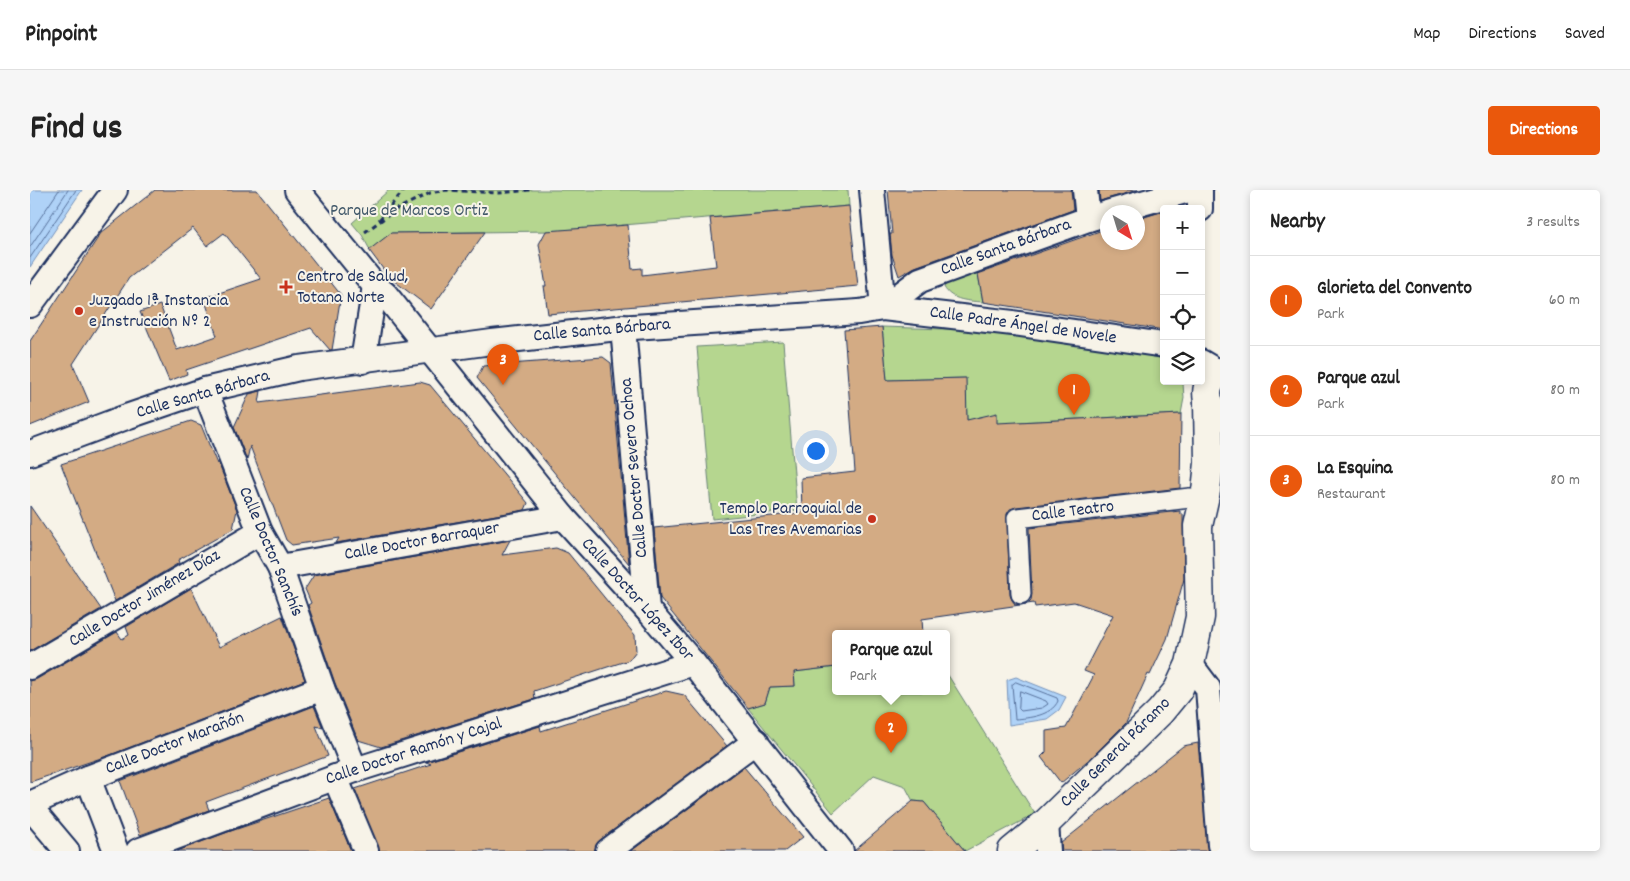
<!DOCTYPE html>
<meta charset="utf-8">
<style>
body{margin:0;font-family:Dekko,sans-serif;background:#f6f6f6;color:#222}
.controls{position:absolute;right:15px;top:15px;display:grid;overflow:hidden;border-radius:5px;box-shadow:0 2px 8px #0003}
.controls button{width:45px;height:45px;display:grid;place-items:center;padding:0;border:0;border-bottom:1px solid #e0e0e0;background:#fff;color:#222;font:25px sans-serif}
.compass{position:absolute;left:1070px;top:15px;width:45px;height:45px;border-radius:50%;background:#fff;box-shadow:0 2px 8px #0003;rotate:142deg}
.you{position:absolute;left:785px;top:260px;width:18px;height:18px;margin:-12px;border:4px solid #fff;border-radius:50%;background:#1a73e8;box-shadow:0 0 0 8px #1a73e833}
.badge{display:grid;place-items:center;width:32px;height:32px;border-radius:50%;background:#ea580c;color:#fff;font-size:16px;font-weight:700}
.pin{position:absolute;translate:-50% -41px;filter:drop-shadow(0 1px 2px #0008)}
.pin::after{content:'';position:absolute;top:26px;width:18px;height:15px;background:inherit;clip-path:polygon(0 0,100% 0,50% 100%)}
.popup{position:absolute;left:802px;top:440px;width:118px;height:65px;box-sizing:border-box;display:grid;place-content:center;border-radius:5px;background:#fff;filter:drop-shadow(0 1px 4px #0005);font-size:16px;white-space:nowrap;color:#767676}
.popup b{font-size:19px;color:#222}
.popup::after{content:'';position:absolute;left:50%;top:100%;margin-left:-10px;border:10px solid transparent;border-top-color:#fff}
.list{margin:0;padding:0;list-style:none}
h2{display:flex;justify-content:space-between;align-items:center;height:65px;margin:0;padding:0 20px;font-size:21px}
h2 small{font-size:16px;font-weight:400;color:#767676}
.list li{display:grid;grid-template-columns:32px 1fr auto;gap:15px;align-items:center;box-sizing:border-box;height:90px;padding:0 20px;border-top:1px solid #e0e0e0}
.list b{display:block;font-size:19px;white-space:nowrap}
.list p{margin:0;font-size:16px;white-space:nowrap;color:#767676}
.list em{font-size:16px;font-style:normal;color:#767676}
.icon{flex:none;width:28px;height:28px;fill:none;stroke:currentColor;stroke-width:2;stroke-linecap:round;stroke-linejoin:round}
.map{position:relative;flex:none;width:1190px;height:661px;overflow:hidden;border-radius:5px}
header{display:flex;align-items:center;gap:30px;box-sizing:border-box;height:70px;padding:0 25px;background:#fff;border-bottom:1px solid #e0e0e0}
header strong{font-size:24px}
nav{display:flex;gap:28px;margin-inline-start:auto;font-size:18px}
.intro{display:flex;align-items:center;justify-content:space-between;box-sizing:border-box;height:120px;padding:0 30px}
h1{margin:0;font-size:35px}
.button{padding:12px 22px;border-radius:5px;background:#ea580c;color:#fff;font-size:18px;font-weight:700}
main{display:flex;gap:30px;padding:0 30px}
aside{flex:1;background:#fff;border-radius:5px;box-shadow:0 2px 8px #0003}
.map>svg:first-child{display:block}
.green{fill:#b5d68f;stroke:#688276}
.water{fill:#afd2f7;stroke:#7491ba}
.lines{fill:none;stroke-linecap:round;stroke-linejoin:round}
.shore{stroke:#56709b;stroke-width:1}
.building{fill:#d3ab84;stroke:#1b2f5e}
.pedestrian-casing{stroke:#1b2f5e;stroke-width:22}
.minor-casing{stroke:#1b2f5e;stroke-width:28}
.tertiary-casing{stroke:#1b2f5e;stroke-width:31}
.path{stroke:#1b2f5e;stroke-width:3;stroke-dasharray:5 4;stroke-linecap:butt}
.pedestrian{stroke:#f7f3e8;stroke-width:19}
.minor{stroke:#f7f3e8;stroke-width:24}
.tertiary{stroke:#f7f3e8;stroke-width:28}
.poi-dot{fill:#c8321e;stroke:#f7f3e8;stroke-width:2}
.labels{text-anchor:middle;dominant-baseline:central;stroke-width:4;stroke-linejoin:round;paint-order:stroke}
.park-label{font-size:18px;fill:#42596a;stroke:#f7f3e8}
.street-label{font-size:18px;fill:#1b2f5e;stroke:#f7f3e8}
.poi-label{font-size:18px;fill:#1b2f5e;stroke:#f7f3e8;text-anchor:start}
</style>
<header>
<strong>Pinpoint</strong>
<nav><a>Map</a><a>Directions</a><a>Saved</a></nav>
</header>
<div class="intro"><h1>Find us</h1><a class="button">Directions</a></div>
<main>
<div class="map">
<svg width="1190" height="661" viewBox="0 0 1190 661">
<rect width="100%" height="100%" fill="#f7f3e8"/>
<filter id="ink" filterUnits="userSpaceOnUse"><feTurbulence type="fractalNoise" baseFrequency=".02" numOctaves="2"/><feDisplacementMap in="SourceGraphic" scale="10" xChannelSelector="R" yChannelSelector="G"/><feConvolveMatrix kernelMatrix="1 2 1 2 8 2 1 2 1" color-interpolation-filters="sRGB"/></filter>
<g filter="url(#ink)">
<g class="green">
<polygon points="359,0 818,0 819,16 522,41 362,43 340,60 332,45 322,33"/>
<path d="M947 78 953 112C940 111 921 111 914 97L921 89Z"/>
<polygon points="852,137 946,140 993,144 1134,167 1134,191 1152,191 1153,193 1154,208 1151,224 986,232 994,313 937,230 935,188 857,190"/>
<polygon points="753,152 767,320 682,329 667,157"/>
<polygon points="806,477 806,502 916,502 916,482 1005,624 935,661 894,612 883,611 875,596 844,585 803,623 718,518 735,513 740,497 765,496 764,482"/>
</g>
<g class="water">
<polygon points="0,0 52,0 0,77"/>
<polygon points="986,487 1036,507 1029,520 1017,529 979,535 977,490"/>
</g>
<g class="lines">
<g class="shore">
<polyline points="0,43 29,0"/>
<polyline points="0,57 38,0"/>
<polyline points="0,68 46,0"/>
<path d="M986 492 1027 508 1028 511C1021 526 999 528 985 529L982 495Z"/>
<polygon points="990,501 1016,511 1018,514 1012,518 991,521 989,519"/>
</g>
</g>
<g class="building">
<polygon points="125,0 227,0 311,105 302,160 300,160 281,138 156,180 157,184 139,191 110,122 130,115 147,160 187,146 174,108 231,89 194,43 177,56 163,38 99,88 43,174 59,212 0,236 0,151 71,43"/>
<polygon points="858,0 1041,0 1043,20 885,77 869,86 862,65 860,44 862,44"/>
<polygon points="1069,0 1108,0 1070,11"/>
<polygon points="819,16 828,96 518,124 514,96 516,96 509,54 516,41 598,35 602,79 612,78 612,85 686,76 680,28"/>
<polygon points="1134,21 1134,140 953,112 948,84 1078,38 1078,52 1108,52 1108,29"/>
<polygon points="455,42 401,119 359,87 339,60 361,43"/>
<polygon points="852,137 857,190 936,188 937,230 967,223 967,233 1151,224 1150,298 986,317 980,319 977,324 980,405 982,410 985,414 991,415 998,413 1001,410 1002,404 999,338 1150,321 1150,324 1153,324 1154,389 1137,449 1120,485 1118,484 1096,533 1063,566 1031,593 1011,567 1016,562 1016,541 1036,538 1064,485 1054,481 1083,425 1044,412 1005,417 1004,413 892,429 893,444 806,444 806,477 764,482 765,496 740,497 735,513 718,518 630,408 624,338 772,323 771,288 825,282 814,140"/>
<polygon points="573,167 581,173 599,374 447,188 453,176"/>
<polygon points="390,192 400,195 498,313 495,320 306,353 309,348 262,355 256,350 220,256 217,270 204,237 219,204 231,201 229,213"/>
<polygon points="161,231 171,235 187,274 188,272 207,320 203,339 148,370 149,373 85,411 31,274"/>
<polygon points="0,316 71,419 0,461"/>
<polygon points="480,350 472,365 526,358 538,363 605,445 606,461 599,470 504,501 505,509 351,557 328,550 305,493 278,415 281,413 275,399 284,385"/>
<polygon points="161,398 189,457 252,426 275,490 80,565 0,592 0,491 7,489 87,442 92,449 99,445 96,437"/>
<polygon points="636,501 654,505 697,556 570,650 566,655 565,661 349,661 325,599 401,574 396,572 510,536 511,541"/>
<polygon points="284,516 293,538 286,536 298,566 176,612 179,620 110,645 90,591"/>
<polygon points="1168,553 1178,661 1032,661 1031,653 1153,556"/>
<polygon points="714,577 773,647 755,661 601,661"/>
<polygon points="299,608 321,661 147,661 198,642"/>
<polygon points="883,611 894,612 935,661 824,661"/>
</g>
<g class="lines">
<defs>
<polyline id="pedestrian" points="991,404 987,328 1160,308 1174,309"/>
<g id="minor">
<polyline points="267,0 345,96 355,104 533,327 622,425 663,473 811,661"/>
<polyline points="842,0 853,118 983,133 1134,155"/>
<polyline points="1055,0 1058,29"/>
<polyline points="1170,19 1170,0"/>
<polyline points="1080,22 1159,0"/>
<polyline points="0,115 85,0"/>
<polyline points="593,137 617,419"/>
<polyline points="333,171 345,96"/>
<polyline points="1171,172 1188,182"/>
<polyline points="175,200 230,342 250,377 292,498 325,580"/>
<polyline points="0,263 99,226 175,200 269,178 462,152 588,138 829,122 853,118 890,90 1058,29 1078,23"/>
<polyline points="250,377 533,327"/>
<polyline points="1160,474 1178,498 1190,655"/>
<polyline points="0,477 230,342"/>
<polyline points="305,587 336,661"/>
<polyline points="58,588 86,661"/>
<polyline points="0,614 58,588 292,498"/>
<polyline points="0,617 37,661"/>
<polyline points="1016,633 1018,661"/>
<polyline points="108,661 325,580 663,473"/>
<polyline points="578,661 726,551"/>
</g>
<g id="tertiary">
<path d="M1189 225C1173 213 1173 193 1190 182"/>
<polyline points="982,661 1016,633 1130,522 1148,500 1160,474 1170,427 1168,336 1176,301 1179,273 1178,212"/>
</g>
</defs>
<use href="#pedestrian" class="pedestrian-casing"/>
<use href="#minor" class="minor-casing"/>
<use href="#tertiary" class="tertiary-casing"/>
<g class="path">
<polyline points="349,30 374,0"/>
<polyline points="335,42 367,19 400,3 416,0 469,3 500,0"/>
</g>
<use href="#pedestrian" class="pedestrian"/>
<use href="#minor" class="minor"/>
<use href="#tertiary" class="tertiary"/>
</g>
</g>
<g class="poi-dot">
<path d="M253.5 89.5h5v5h5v5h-5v5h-5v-5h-5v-5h5z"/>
<circle cx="49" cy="121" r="5"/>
<circle cx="842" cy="329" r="5"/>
</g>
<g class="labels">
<g class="park-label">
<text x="379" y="21">Parque de Marcos Ortiz</text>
</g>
<g class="street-label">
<text transform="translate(976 58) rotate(-20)">Calle Santa Bárbara</text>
<text transform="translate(993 136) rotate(8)">Calle Padre Ángel de Novele</text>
<text transform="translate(572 141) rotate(-5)">Calle Santa Bárbara</text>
<text transform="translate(173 205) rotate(-16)">Calle Santa Bárbara</text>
<text transform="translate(605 278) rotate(-95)">Calle Doctor Severo Ochoa</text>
<text transform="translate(1043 322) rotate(-7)">Calle Teatro</text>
<text transform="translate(392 352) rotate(-10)">Calle Doctor Barraquer</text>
<text transform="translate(240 362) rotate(67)">Calle Doctor Sanchís</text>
<text transform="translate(115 409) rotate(-31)">Calle Doctor Jiménez Díaz</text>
<text transform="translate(607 410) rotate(48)">Calle Doctor López Ibor</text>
<text transform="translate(145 554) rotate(-21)">Calle Doctor Marañón</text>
<text transform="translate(384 562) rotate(-18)">Calle Doctor Ramón y Cajal</text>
<text transform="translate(1086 563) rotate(-45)">Calle General Páramo</text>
</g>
<g class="poi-label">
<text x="267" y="87">Centro de Salud,<tspan x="267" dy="21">Totana Norte</tspan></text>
<text x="59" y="111">Juzgado 1ª Instancia<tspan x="59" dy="21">e Instrucción Nº 2</tspan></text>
<text x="832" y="319" text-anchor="end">Templo Parroquial de<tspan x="832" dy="21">Las Tres Avemarias</tspan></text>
</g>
</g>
</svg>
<div class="controls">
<button>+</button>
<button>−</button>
<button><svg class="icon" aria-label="locate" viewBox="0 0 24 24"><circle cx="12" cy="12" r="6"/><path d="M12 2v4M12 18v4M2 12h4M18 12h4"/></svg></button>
<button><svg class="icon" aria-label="layers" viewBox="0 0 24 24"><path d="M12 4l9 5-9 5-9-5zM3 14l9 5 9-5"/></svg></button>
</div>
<svg class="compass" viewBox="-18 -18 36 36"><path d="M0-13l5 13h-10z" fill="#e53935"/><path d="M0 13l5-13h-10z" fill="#767676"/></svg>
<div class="you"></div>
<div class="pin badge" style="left:1044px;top:225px">1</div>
<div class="pin badge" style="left:861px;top:563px">2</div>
<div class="popup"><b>Parque azul</b>Park</div>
<div class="pin badge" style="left:473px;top:195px">3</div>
</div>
<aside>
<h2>Nearby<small>3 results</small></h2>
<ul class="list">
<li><span class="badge">1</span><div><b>Glorieta del Convento</b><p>Park</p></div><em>60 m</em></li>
<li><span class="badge">2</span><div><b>Parque azul</b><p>Park</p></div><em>80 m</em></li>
<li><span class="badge">3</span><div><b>La Esquina</b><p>Restaurant</p></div><em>80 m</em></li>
</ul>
</aside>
</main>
